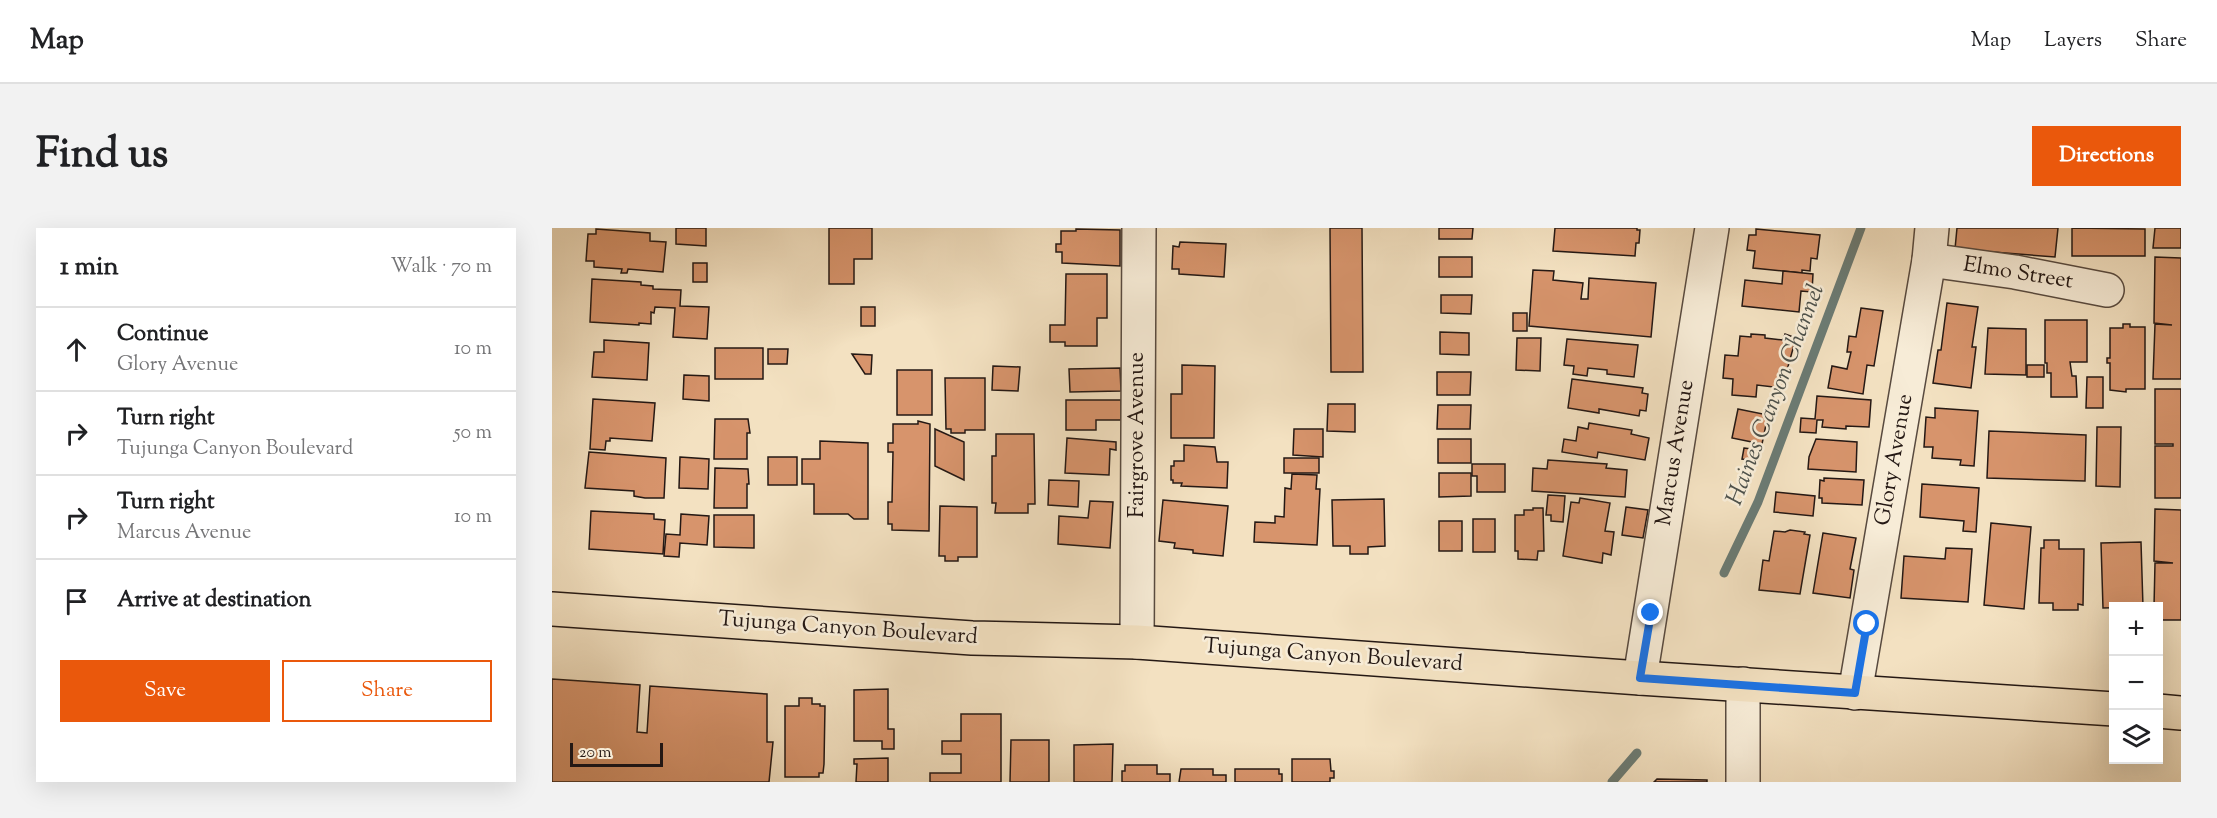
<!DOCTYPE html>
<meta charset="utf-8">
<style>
body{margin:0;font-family:"Sorts Mill Goudy",serif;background:#f2f2f2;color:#202124}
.controls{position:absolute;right:18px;bottom:18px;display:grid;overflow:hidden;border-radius:0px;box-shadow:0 6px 24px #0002}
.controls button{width:54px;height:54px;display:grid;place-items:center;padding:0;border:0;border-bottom:2px solid #e0e0e0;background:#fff;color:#202124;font:30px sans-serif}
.scale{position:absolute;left:18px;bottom:15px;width:93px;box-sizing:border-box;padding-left:6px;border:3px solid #241814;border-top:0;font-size:16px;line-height:21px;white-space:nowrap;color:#241814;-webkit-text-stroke:4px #f7ecd7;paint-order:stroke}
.stop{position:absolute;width:18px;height:18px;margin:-14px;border:4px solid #1a73e8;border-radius:50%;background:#fff}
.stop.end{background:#1a73e8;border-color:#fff;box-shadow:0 2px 6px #0008}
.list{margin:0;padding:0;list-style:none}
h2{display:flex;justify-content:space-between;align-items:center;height:78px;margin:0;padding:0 24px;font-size:26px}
h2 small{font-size:20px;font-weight:400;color:#757577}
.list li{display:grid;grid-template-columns:39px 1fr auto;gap:18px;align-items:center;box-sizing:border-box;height:84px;padding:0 24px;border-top:2px solid #e0e0e0}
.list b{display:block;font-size:22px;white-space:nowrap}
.list p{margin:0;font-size:20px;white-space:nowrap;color:#757577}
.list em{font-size:20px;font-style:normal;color:#757577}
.actions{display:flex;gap:12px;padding:18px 24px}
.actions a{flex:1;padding:14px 0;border:2px solid #ea580c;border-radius:0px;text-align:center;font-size:21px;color:#ea580c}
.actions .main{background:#ea580c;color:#fff}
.icon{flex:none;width:33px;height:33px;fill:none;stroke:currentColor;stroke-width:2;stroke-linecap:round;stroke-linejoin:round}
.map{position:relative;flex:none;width:1629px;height:554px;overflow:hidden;border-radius:0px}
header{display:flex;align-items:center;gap:36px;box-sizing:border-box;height:84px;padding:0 30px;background:#fff;border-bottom:2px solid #e0e0e0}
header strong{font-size:28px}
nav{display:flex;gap:33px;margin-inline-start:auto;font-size:21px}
.intro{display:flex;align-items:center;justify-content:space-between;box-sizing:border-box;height:144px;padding:0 36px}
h1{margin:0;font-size:42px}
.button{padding:15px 27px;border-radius:0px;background:#ea580c;color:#fff;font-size:21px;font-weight:700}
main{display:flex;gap:36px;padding:0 36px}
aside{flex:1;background:#fff;border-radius:0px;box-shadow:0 6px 24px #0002}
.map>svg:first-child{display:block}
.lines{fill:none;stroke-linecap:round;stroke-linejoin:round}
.stream{stroke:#6b7b74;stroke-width:9}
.building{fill:#d7946c;stroke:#241814;stroke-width:1.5}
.minor-casing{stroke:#584a3f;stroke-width:36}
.major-casing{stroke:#241814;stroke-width:36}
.minor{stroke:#f7ecd7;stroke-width:33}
.major{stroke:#f3e1c1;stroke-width:33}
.route{stroke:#1a73e8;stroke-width:8}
.labels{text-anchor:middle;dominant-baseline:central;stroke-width:5;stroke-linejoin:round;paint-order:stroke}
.street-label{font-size:22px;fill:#241814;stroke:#f7ecd7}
.water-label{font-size:24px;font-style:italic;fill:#4e524c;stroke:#f7ecd7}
</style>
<header>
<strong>Map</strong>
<nav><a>Map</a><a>Layers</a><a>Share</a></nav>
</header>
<div class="intro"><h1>Find us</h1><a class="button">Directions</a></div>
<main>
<aside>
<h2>1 min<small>Walk · 70 m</small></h2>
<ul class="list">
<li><svg class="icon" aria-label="ahead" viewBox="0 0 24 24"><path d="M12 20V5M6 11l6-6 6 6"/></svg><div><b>Continue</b><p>Glory Avenue</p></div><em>10 m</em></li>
<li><svg class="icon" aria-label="right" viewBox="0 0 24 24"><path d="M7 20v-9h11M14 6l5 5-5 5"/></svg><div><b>Turn right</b><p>Tujunga Canyon Boulevard</p></div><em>50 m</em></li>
<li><svg class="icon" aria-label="right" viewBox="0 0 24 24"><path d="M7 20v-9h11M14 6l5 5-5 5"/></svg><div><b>Turn right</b><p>Marcus Avenue</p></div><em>10 m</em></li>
<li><svg class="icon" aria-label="arrive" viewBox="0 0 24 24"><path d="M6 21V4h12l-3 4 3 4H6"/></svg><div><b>Arrive at destination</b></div></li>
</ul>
<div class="actions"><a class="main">Save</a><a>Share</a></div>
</aside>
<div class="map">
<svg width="1629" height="554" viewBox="0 0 1629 554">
<rect width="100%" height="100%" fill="#f3e1c1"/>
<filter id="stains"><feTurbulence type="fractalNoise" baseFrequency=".00333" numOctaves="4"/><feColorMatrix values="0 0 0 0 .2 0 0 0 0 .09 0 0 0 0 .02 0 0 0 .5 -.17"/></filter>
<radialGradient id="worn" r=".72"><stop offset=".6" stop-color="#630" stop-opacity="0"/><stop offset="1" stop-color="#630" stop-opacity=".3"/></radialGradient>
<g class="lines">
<g class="stream">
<polyline points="1172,345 1206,274 1309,0"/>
<polyline points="1060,554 1085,525"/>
</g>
</g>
<g class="building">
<polygon points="124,0 154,0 154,18 124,16"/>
<polygon points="277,0 320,0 320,31 302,31 302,56 277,56"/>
<polygon points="778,0 810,0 811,144 779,144"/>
<polygon points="887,0 921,0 920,11 887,11"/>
<polygon points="1003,0 1085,0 1085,2 1088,2 1087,15 1084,15 1083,28 1001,23"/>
<polygon points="1405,0 1506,0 1503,29 1403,21"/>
<polygon points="1520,0 1593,1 1593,28 1520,28"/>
<polygon points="1603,0 1629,0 1629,20 1601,20"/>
<polygon points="44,1 98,5 98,13 114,14 111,44 76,41 75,45 69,45 70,41 42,39 42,33 34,33 36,6 44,6"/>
<polygon points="524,1 568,2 568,38 510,35 510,24 504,24 504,16 509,16 509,3 524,3"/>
<polygon points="1204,1 1268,7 1265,31 1259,30 1258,43 1250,42 1250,45 1201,40 1203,23 1195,22 1197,7 1204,7"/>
<polygon points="628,14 674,16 672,49 627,46 627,41 620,41 621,18 627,19"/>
<rect x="887" y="29" width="33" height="20"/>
<polygon points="1603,29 1629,30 1629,151 1601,151 1603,96 1620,97 1602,95"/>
<rect x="141" y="35" width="14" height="19"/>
<polygon points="981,42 1002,43 1001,52 1031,55 1029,71 1036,71 1037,50 1104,55 1099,109 977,98"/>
<polygon points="1231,43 1261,46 1260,64 1249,63 1247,84 1190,78 1193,52 1230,56"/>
<polygon points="514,46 555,46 555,90 545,90 545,118 513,118 513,114 498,114 498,97 513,97"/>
<polygon points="40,51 89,54 89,57 101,58 101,61 129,62 128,78 157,79 155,111 121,109 123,80 103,79 102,85 99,84 99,96 87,95 87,97 38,94"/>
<polygon points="889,67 920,67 919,86 889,85"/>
<polygon points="1395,75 1426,79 1420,119 1424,119 1419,160 1381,155 1386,122 1389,122"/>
<rect x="309" y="79" width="14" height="19"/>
<polygon points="1309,80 1331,83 1322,138 1315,137 1311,166 1276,160 1280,138 1295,141 1299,124 1295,124 1297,108 1304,109"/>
<rect x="961" y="85" width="14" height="18"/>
<polygon points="1493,92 1535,92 1535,134 1518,134 1520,148 1524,148 1525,169 1499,169 1499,145 1495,145 1495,135 1493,135"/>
<polygon points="1571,96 1578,96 1578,99 1593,99 1593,161 1574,161 1574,164 1558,162 1558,135 1555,135 1555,130 1558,130 1558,100 1571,100"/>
<polygon points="1436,100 1474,101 1474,147 1433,146"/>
<polygon points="888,104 917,105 917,127 888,126"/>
<polygon points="1199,106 1213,107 1213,110 1231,112 1233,106 1244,110 1230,160 1205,157 1204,169 1180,167 1181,151 1171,150 1173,127 1186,128 1188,108 1199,109"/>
<polygon points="965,110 989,110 988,143 964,142"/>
<polygon points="1015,111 1086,117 1082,149 1055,146 1055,142 1036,140 1035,148 1021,146 1022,138 1012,137"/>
<polygon points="52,112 97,115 95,152 40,149 42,124 52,124"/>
<rect x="163" y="120" width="48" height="31"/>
<polygon points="216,121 236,121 235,136 216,136"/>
<polygon points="300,126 320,127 319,146 313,146"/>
<polygon points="630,137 663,138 662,210 619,210 619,166 630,166"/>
<rect x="1475" y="137" width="17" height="12"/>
<polygon points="441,138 468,139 466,163 440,162"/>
<polygon points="568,140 569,163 518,164 517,141"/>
<rect x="345" y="142" width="35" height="45"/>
<polygon points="885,144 919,144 918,167 885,167"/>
<polygon points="132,147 157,148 157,173 131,171"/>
<polygon points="1535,149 1551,149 1551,180 1534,180"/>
<polygon points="393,150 433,150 433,202 413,202 413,205 399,205 399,201 394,201"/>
<polygon points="1020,151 1091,160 1090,165 1096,166 1094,183 1088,182 1087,188 1047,181 1047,185 1016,180"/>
<polygon points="1603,161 1629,161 1629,270 1603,270 1603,218 1621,218 1621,216 1603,216"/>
<polygon points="1265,168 1319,172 1317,199 1294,198 1294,201 1270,199 1271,192 1265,192 1264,205 1248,204 1249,190 1263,191"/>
<polygon points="41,171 103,175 100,213 58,210 58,213 54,213 53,222 38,221"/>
<polygon points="514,172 569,172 569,192 544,192 544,202 514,202"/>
<polygon points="776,176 803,176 803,204 775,203"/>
<polygon points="886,177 919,177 918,201 885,201"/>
<polygon points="1383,180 1426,183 1422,238 1408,237 1409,232 1380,230 1381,219 1372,219 1374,189 1383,190"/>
<polygon points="1186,181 1216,187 1210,216 1180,210"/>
<polygon points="163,191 196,191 198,205 195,205 195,231 162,231"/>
<polygon points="366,193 378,196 377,303 340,302 340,296 336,296 336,274 340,274 341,224 336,224 336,215 341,215 341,196 366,196"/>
<polygon points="1037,195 1080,202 1079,206 1097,210 1093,232 1046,224 1045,230 1010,224 1012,211 1024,213 1026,199 1036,201"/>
<polygon points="1545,199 1569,199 1568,259 1544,258"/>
<polygon points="383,201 412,214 412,252 383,238"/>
<polygon points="742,201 771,201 771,229 741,227"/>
<polygon points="1437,203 1534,207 1533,253 1435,250"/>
<polygon points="444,206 482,206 483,276 476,276 476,285 443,285 444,275 440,275 440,228 444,228"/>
<polygon points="515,210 564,214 564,222 558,221 557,247 513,245"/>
<rect x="886" y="211" width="33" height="24"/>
<polygon points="1264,211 1305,214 1304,244 1256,241 1257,229"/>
<polygon points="268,213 316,215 316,291 302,291 296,286 262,286 262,256 250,256 250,231 268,231"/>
<polygon points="632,217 663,219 665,234 676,234 675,260 629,258 630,255 621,255 621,252 619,252 619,238 622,238 622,233 632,233"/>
<polygon points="1192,220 1206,222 1204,233 1190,231"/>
<polygon points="37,224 114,230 112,270 93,270 82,268 82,263 33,260"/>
<polygon points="128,229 157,231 156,261 127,260"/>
<rect x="216" y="229" width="29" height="28"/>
<rect x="732" y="230" width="35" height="15"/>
<polygon points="996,232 1055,236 1054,240 1075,242 1073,269 980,263 981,240 995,241"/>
<polygon points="920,236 953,236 953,264 925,264 925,248 920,248"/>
<polygon points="163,240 196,241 197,256 195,256 195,280 162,280"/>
<polygon points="887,245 919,245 919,268 887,269"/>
<polygon points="740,246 765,247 764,261 768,261 765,317 702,314 703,294 723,295 723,288 732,289 733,260 739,261"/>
<polygon points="1272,250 1312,252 1310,277 1270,275 1270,270 1267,270 1268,252 1272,253"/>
<polygon points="497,252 527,253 526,279 496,277"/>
<polygon points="1370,256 1427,260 1424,304 1411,303 1412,293 1368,289"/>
<polygon points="1224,264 1263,268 1261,288 1222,284"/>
<polygon points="996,267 1013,268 1011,294 999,293 999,287 994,287"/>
<polygon points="1028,270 1058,275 1053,303 1062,304 1059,327 1051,325 1050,335 1011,328 1019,274 1027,275"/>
<polygon points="832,271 833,318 816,319 816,326 798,326 798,318 781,318 780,272"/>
<polygon points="611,272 676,278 671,328 641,325 641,322 622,320 623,315 607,313"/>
<polygon points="538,273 561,274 558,320 506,316 507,288 536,290"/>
<polygon points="388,278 425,279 425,329 406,329 406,333 393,333 393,328 387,328"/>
<polygon points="1074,279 1096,282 1091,310 1070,307"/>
<polygon points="981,280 991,280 992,323 986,323 985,332 966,331 966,323 963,323 963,287 972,287 972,282 981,282"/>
<polygon points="1603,281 1629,282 1629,392 1606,392 1606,379 1602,379 1603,335 1621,335 1602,333"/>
<polygon points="39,283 102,286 102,291 113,292 111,326 37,321"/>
<polygon points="129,286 157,288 155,317 128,315 127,329 112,328 114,306 128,307"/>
<polygon points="162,287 202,287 202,320 162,319"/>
<rect x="921" y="291" width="22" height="33"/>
<rect x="887" y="293" width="23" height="30"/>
<polygon points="1439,295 1479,299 1472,381 1432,377"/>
<polygon points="1238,302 1253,304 1252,306 1258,307 1248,366 1207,362 1211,332 1217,333 1222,303 1233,304"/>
<polygon points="1271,305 1304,310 1298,341 1302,342 1298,370 1261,365"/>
<polygon points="1492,312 1507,312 1507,321 1532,321 1531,377 1526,376 1526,382 1501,382 1501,375 1487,375 1489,320 1492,320"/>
<polygon points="1589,314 1591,379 1551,380 1549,315"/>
<polygon points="1394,320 1420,321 1416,374 1349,370 1352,328 1393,331"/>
<polygon points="0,451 88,457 85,504 95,505 98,458 215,466 215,514 221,514 217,554 0,554"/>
<polygon points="336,461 336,501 342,501 342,521 330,521 330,513 302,513 302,462"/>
<polygon points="247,470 260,470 260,476 268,476 268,478 273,478 272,536 271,545 267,545 267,549 233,549 233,478 247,478"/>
<polygon points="409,486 449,486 449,554 378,554 378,545 409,545 409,526 390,526 390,513 409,513"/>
<polygon points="459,512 497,512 497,554 458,554"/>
<polygon points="561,516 560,554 522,554 522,517"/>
<polygon points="336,530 336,554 304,554 305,536 302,536 302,531"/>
<polygon points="740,531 778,531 779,543 782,543 782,550 778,550 778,554 740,554"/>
<polygon points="573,537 605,537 605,546 618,546 618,554 570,554 570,543 573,543"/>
<polygon points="629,541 661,541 661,547 674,547 674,554 627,554"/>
<polygon points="683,541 727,541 727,546 730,546 730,554 683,554"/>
<polygon points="1105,551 1155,552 1155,554 1102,554"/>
</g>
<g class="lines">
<defs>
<g id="minor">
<polyline points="1377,32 1463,44 1555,62"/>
<polyline points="585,414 587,0"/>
<polyline points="1088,450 1160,0"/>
<polyline points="1303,465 1377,32 1380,0"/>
<polyline points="1191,554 1191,456"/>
</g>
<g id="major">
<polyline points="0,381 420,410 585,414 1088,450 1562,481"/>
<polyline points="1606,483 1629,485"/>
</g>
</defs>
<use href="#minor" class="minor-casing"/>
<use href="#major" class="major-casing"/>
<use href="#minor" class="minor"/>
<use href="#major" class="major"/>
</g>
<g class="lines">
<polyline class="route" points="1099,385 1088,450 1303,465 1315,396"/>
</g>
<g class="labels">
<g class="street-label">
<text transform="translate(1466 46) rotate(9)">Elmo Street</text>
<text transform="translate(586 207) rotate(-90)">Fairgrove Avenue</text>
<text transform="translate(1124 225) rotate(-81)">Marcus Avenue</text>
<text transform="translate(1343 232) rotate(-80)">Glory Avenue</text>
<text transform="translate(296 401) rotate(4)">Tujunga Canyon Boulevard</text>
<text transform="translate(781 428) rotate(4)">Tujunga Canyon Boulevard</text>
</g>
<g class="water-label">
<text transform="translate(1224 167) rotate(-69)">Haines Canyon Channel</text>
</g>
</g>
<rect width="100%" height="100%" filter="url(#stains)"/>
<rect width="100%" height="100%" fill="url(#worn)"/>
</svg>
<div class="controls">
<button>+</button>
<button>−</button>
<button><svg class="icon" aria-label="layers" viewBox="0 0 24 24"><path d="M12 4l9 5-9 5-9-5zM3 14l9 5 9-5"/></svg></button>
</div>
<div class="scale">20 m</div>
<div class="stop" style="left:1315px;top:396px"></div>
<div class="stop end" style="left:1099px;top:385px"></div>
</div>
</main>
